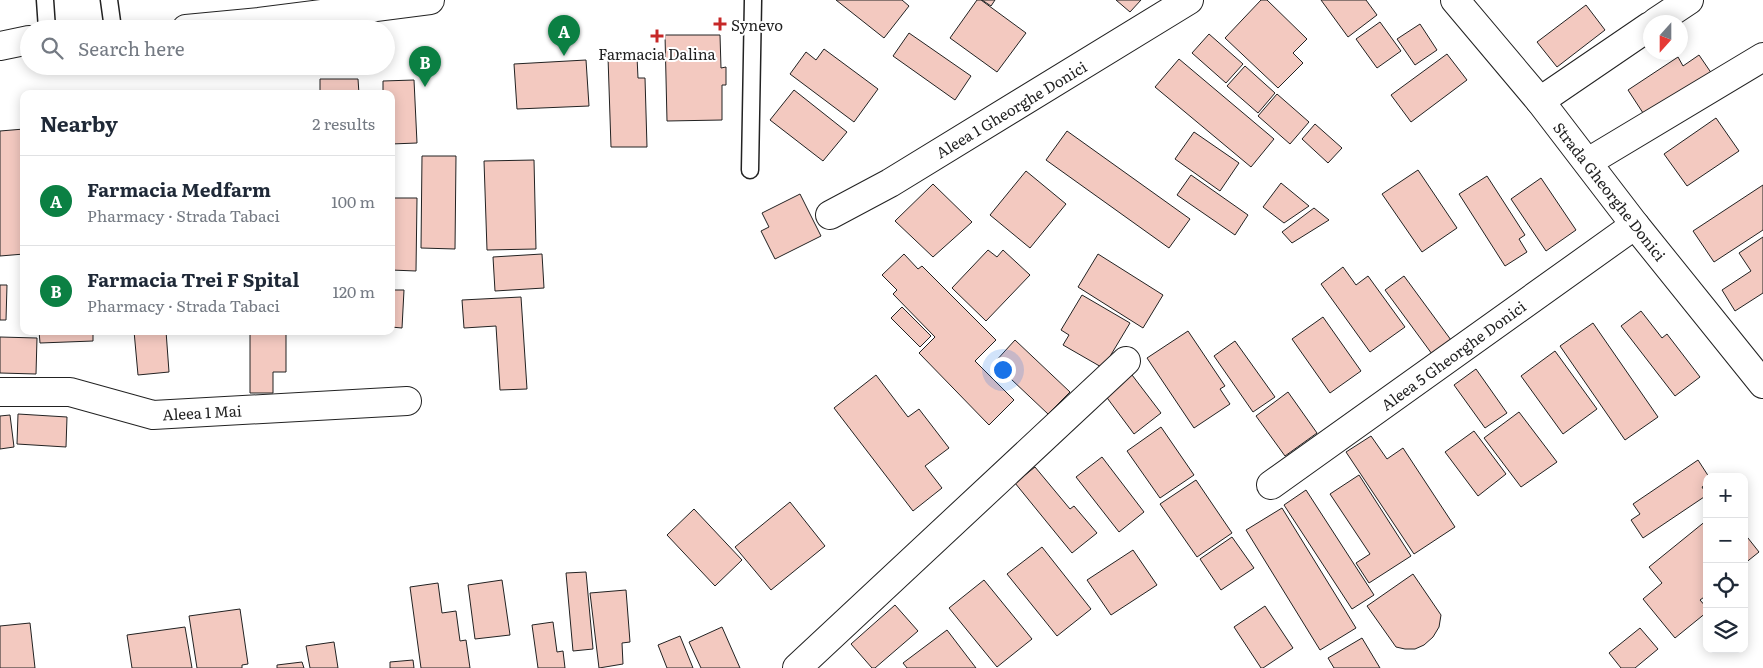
<!DOCTYPE html>
<meta charset="utf-8">
<style>
body{margin:0;font-family:Literata,serif;background:#f6f6f7;color:#1f2937}
.controls{position:absolute;right:15px;bottom:15px;display:grid;overflow:hidden;border-radius:10px;box-shadow:0 2px 12px #0003}
.controls button{width:45px;height:45px;display:grid;place-items:center;padding:0;border:0;border-bottom:1px solid #e0e1e3;background:#fff;color:#1f2937;font:25px sans-serif}
.compass{position:absolute;left:1643px;top:15px;width:45px;height:45px;border-radius:50%;background:#fff;box-shadow:0 2px 12px #0003;rotate:201deg}
.you{position:absolute;left:1002px;top:369px;width:18px;height:18px;margin:-12px;border:4px solid #fff;border-radius:50%;background:#1a73e8;box-shadow:0 0 0 8px #1a73e833}
.badge{display:grid;place-items:center;width:32px;height:32px;border-radius:50%;background:#0b8043;color:#fff;font-size:16px;font-weight:700}
.pin{position:absolute;translate:-50% -41px;filter:drop-shadow(0 1px 2px #0008)}
.pin::after{content:'';position:absolute;top:26px;width:18px;height:15px;background:inherit;clip-path:polygon(0 0,100% 0,50% 100%)}
.list{margin:0;padding:0;list-style:none}
h2{display:flex;justify-content:space-between;align-items:center;height:65px;margin:0;padding:0 20px;font-size:21px}
h2 small{font-size:16px;font-weight:400;color:#747a83}
.list li{display:grid;grid-template-columns:32px 1fr auto;gap:15px;align-items:center;box-sizing:border-box;height:90px;padding:0 20px;border-top:1px solid #e0e1e3}
.list b{display:block;font-size:19px;white-space:nowrap}
.list p{margin:0;font-size:16px;white-space:nowrap;color:#747a83}
.list em{font-size:16px;font-style:normal;color:#747a83}
.icon{flex:none;width:28px;height:28px;fill:none;stroke:currentColor;stroke-width:2;stroke-linecap:round;stroke-linejoin:round}
.map{position:relative;flex:none;width:1763px;height:668px;overflow:hidden}
.search{position:absolute;background:#fff;box-shadow:0 2px 12px #0003;left:20px;top:20px;width:375px;height:55px;display:flex;align-items:center;gap:12px;box-sizing:border-box;padding:0 18px;border-radius:28px;color:#747a83;font-size:19px}
.panel{position:absolute;background:#fff;box-shadow:0 2px 12px #0003;left:20px;top:90px;width:375px;height:245px;border-radius:10px}
.map>svg:first-child{display:block}
.building{fill:#f3c9c0;stroke:#222}
.lines{fill:none;stroke-linecap:round;stroke-linejoin:round}
.lane-casing{stroke:#222;stroke-width:19}
.street-casing{stroke:#222;stroke-width:30}
.secondary-casing{stroke:#222;stroke-width:30}
.lane{stroke:#fff;stroke-width:16}
.street{stroke:#fff;stroke-width:28}
.secondary{stroke:#fff;stroke-width:28}
.poi-dot{fill:#c62828;stroke:#fff;stroke-width:2}
.labels{text-anchor:middle;dominant-baseline:central;stroke-width:4;stroke-linejoin:round;paint-order:stroke}
.poi-label{font-size:15px;fill:#222;stroke:#fff;text-anchor:start}
.street-label{font-size:15px;fill:#222;stroke:#fff}
</style>
<div class="map">
<svg width="1763" height="668" viewBox="0 0 1763 668">
<rect width="100%" height="100%" fill="#fff"/>
<g class="building">
<polygon points="836,0 902,0 909,6 884,38"/>
<polygon points="977,0 981,0 1026,33 997,72 950,38"/>
<polygon points="982,0 995,0 991,6"/>
<polygon points="1116,0 1141,0 1130,12"/>
<polygon points="1261,0 1267,0 1307,39 1293,53 1303,63 1278,88 1225,38"/>
<polygon points="1321,0 1366,0 1377,15 1348,37"/>
<polygon points="1586,5 1605,30 1557,67 1537,42"/>
<polygon points="1380,22 1401,51 1377,68 1356,39"/>
<polygon points="1420,24 1437,50 1415,65 1397,39"/>
<polygon points="909,33 971,76 955,100 893,56"/>
<polygon points="1209,34 1243,64 1226,83 1192,53"/>
<polygon points="665,35 720,35 721,68 726,67 726,85 722,85 722,120 667,121"/>
<polygon points="824,49 878,89 854,122 790,74 806,52 816,60"/>
<polygon points="1447,54 1467,80 1411,122 1391,95"/>
<polygon points="1699,55 1712,74 1645,116 1628,90 1678,57 1683,66"/>
<polygon points="608,57 637,57 638,78 645,78 647,147 611,147"/>
<polygon points="1179,59 1274,139 1251,167 1155,87"/>
<polygon points="586,60 589,106 517,109 514,64"/>
<polygon points="1245,66 1275,93 1258,113 1227,86"/>
<polygon points="320,79 358,79 359,94 320,94"/>
<polygon points="414,80 417,143 391,144 391,94 383,94 383,81"/>
<polygon points="794,90 847,132 823,161 770,120"/>
<polygon points="1277,94 1309,122 1290,144 1258,116"/>
<polygon points="1716,118 1739,151 1687,186 1664,154"/>
<polygon points="1315,124 1342,148 1328,163 1302,139"/>
<polygon points="24,129 24,254 0,256 0,131"/>
<polygon points="1067,131 1190,219 1169,248 1046,160"/>
<polygon points="1194,132 1239,163 1220,191 1175,159"/>
<polygon points="422,156 456,156 455,249 421,248"/>
<polygon points="534,160 536,249 487,250 484,161"/>
<polygon points="1418,170 1457,228 1422,252 1382,194"/>
<polygon points="1026,171 1066,204 1030,248 990,215"/>
<polygon points="1191,175 1248,215 1235,235 1177,195"/>
<polygon points="1487,176 1525,235 1519,239 1527,252 1505,266 1459,194"/>
<polygon points="1541,178 1576,230 1546,251 1511,199"/>
<polygon points="1281,183 1309,206 1284,223 1263,207"/>
<polygon points="933,184 972,222 933,257 895,221"/>
<polygon points="1763,185 1763,230 1714,262 1693,231"/>
<polygon points="800,194 821,236 775,259 761,231 769,227 762,213"/>
<polygon points="391,198 417,198 416,271 391,270"/>
<polygon points="1314,208 1329,220 1292,243 1282,232"/>
<polygon points="1763,237 1763,293 1735,311 1722,290 1751,271 1739,253"/>
<polygon points="988,250 997,257 1003,250 1030,275 986,321 952,288"/>
<polygon points="542,254 544,288 495,291 493,257"/>
<polygon points="904,254 918,269 922,266 996,340 975,361 1014,400 989,425 919,353 935,337 893,294 897,290 882,275"/>
<polygon points="1098,254 1163,295 1143,328 1078,287"/>
<polygon points="1343,267 1356,285 1368,276 1405,327 1370,352 1321,284"/>
<polygon points="1404,276 1451,340 1432,354 1385,290"/>
<polygon points="0,285 7,285 6,320 0,320"/>
<polygon points="391,290 404,290 402,328 391,327"/>
<polygon points="1082,295 1130,323 1103,368 1063,345 1069,335 1061,330"/>
<polygon points="521,297 527,389 500,390 496,326 464,328 462,300"/>
<polygon points="902,307 931,336 920,347 891,318"/>
<polygon points="1641,311 1662,338 1667,334 1700,377 1675,396 1621,326"/>
<polygon points="1323,317 1361,371 1330,393 1292,339"/>
<polygon points="1593,323 1658,417 1625,440 1560,346"/>
<polygon points="39,331 93,331 93,341 40,343"/>
<polygon points="134,331 166,331 169,372 138,375"/>
<polygon points="250,331 286,331 286,372 273,372 273,393 250,393"/>
<polygon points="1188,331 1225,386 1220,389 1230,404 1194,428 1147,358"/>
<polygon points="0,337 37,338 36,374 0,373"/>
<polygon points="1015,340 1070,392 1048,414 994,363"/>
<polygon points="1235,341 1275,397 1253,412 1214,356"/>
<polygon points="1555,351 1597,409 1563,434 1521,376"/>
<polygon points="1476,369 1507,413 1485,428 1454,385"/>
<polygon points="1129,371 1161,413 1134,434 1102,391"/>
<polygon points="876,375 908,417 919,409 949,448 925,466 942,488 913,511 834,408"/>
<polygon points="1288,392 1317,433 1285,456 1256,416"/>
<polygon points="1519,412 1557,462 1521,487 1484,438"/>
<polygon points="18,414 67,417 66,447 17,444"/>
<polygon points="10,415 14,447 0,449 0,416"/>
<polygon points="1161,427 1194,475 1160,498 1127,451"/>
<polygon points="1474,431 1506,474 1478,496 1445,452"/>
<polygon points="1371,436 1387,459 1403,448 1455,527 1414,554 1346,452"/>
<polygon points="1102,457 1144,512 1119,532 1076,477"/>
<polygon points="1698,460 1709,477 1707,477 1707,484 1702,487 1707,495 1643,538 1631,520 1640,514 1633,504"/>
<polygon points="1035,467 1070,509 1074,506 1097,533 1072,553 1015,483"/>
<polygon points="1359,475 1411,556 1369,583 1356,563 1370,554 1330,494"/>
<polygon points="1196,480 1232,533 1197,557 1160,504"/>
<polygon points="1306,490 1374,595 1352,609 1284,505"/>
<polygon points="790,502 825,546 771,590 735,547"/>
<polygon points="1282,508 1356,628 1320,650 1246,530"/>
<polygon points="694,509 742,560 715,586 667,535"/>
<polygon points="1707,520 1707,595 1700,600 1707,608 1707,612 1675,638 1643,599 1662,583 1649,567"/>
<polygon points="1744,533 1759,552 1744,564"/>
<polygon points="1232,537 1254,568 1221,590 1200,559"/>
<polygon points="1042,547 1091,609 1057,636 1007,574"/>
<polygon points="1133,550 1157,585 1111,615 1087,580"/>
<polygon points="586,572 593,649 573,651 566,573"/>
<polygon points="1413,574 1441,615 1439,627 1433,637 1424,645 1415,649 1405,649 1396,647 1367,606"/>
<polygon points="502,580 510,635 475,639 468,585"/>
<polygon points="984,580 1032,639 997,667 949,608"/>
<polygon points="438,583 442,613 456,611 460,641 466,640 470,668 421,668 410,587"/>
<polygon points="626,590 630,642 622,643 623,664 599,668 590,593"/>
<polygon points="895,605 918,631 875,668 872,668 851,644"/>
<polygon points="1265,606 1293,648 1263,668 1261,668 1234,627"/>
<polygon points="240,609 248,664 242,665 242,668 197,668 189,616"/>
<polygon points="553,622 557,652 563,651 565,668 538,668 532,625"/>
<polygon points="30,623 35,668 0,668 0,626"/>
<polygon points="185,627 192,668 132,668 127,635"/>
<polygon points="722,627 740,668 701,668 689,642"/>
<polygon points="1640,628 1658,649 1635,668 1621,668 1609,653"/>
<polygon points="947,630 976,668 907,668 903,663"/>
<polygon points="680,636 693,668 667,668 658,645"/>
<polygon points="1362,638 1380,668 1334,668 1328,658"/>
<polygon points="334,642 338,668 310,668 306,646"/>
<polygon points="413,660 414,668 390,668 390,662"/>
<polygon points="302,662 304,668 277,668 277,665"/>
</g>
<g class="lines">
<defs>
<g id="lane">
<polyline points="45,0 47,29"/>
<polyline points="109,0 113,29"/>
<polyline points="750,170 753,0"/>
</g>
<g id="street">
<polyline points="1455,0 1540,101 1635,225 1763,384"/>
<polyline points="1656,22 1689,0"/>
<polyline points="1540,101 1650,26"/>
<polyline points="1588,162 1763,57"/>
<polyline points="830,215 890,183 1189,0"/>
<polyline points="0,392 70,392 153,415 407,401"/>
<polyline points="1271,485 1635,225"/>
<polyline points="797,668 1126,361"/>
</g>
<g id="secondary">
<polyline points="186,29 259,22 430,0"/>
<polyline points="0,46 29,40"/>
</g>
</defs>
<use href="#lane" class="lane-casing"/>
<use href="#street" class="street-casing"/>
<use href="#secondary" class="secondary-casing"/>
<use href="#lane" class="lane"/>
<use href="#street" class="street"/>
<use href="#secondary" class="secondary"/>
</g>
<g class="poi-dot">
<path d="M717.5 16.5h5v5h5v5h-5v5h-5v-5h-5v-5h5z"/>
<path d="M654.5 28.5h5v5h5v5h-5v5h-5v-5h-5v-5h5z"/>
</g>
<g class="labels">
<g class="poi-label">
<text x="731" y="24">Synevo</text>
<text x="657" y="53" text-anchor="middle">Farmacia Dalina</text>
</g>
<g class="street-label">
<text transform="translate(1011 109) rotate(-31)">Aleea 1 Gheorghe Donici</text>
<text transform="translate(1610 191) rotate(52)">Strada Gheorghe Donici</text>
<text transform="translate(1453 355) rotate(-36)">Aleea 5 Gheorghe Donici</text>
<text transform="translate(202 412) rotate(-3)">Aleea 1 Mai</text>
</g>
</g>
</svg>
<div class="controls">
<button>+</button>
<button>−</button>
<button><svg class="icon" aria-label="locate" viewBox="0 0 24 24"><circle cx="12" cy="12" r="6"/><path d="M12 2v4M12 18v4M2 12h4M18 12h4"/></svg></button>
<button><svg class="icon" aria-label="layers" viewBox="0 0 24 24"><path d="M12 4l9 5-9 5-9-5zM3 14l9 5 9-5"/></svg></button>
</div>
<svg class="compass" viewBox="-18 -18 36 36"><path d="M0-13l5 13h-10z" fill="#e53935"/><path d="M0 13l5-13h-10z" fill="#747a83"/></svg>
<div class="you"></div>
<div class="pin badge" style="left:564px;top:56px">A</div>
<div class="pin badge" style="left:425px;top:87px">B</div>
<div class="search"><svg class="icon" aria-label="search" viewBox="0 0 24 24"><circle cx="10" cy="10" r="6"/><path d="M15 15l6 6"/></svg>Search here</div>
<section class="panel">
<h2>Nearby<small>2 results</small></h2>
<ul class="list">
<li><span class="badge">A</span><div><b>Farmacia Medfarm</b><p>Pharmacy · Strada Tabaci</p></div><em>100 m</em></li>
<li><span class="badge">B</span><div><b>Farmacia Trei F Spital</b><p>Pharmacy · Strada Tabaci</p></div><em>120 m</em></li>
</ul>
</section>
</div>
